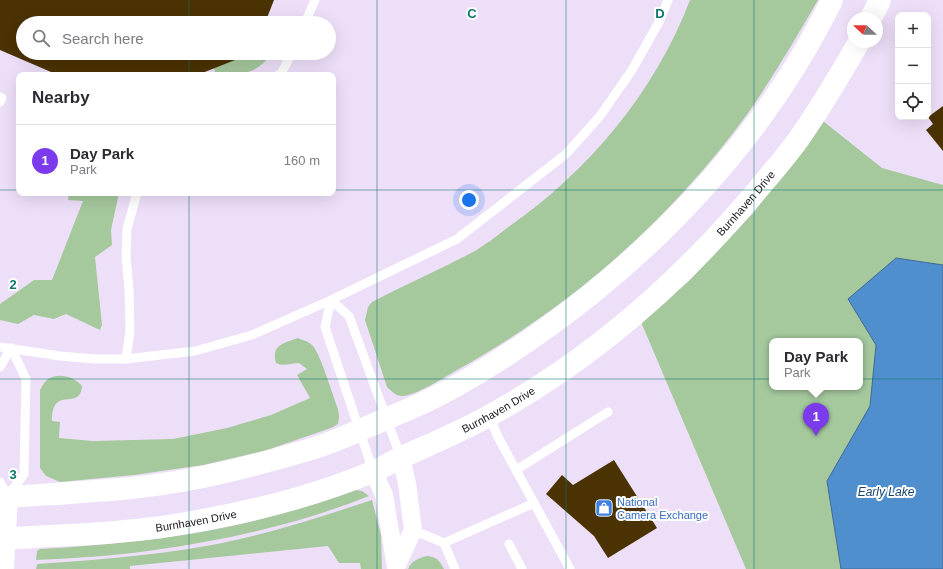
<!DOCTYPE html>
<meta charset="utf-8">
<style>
body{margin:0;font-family:Helvetica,sans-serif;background:#f7f7f7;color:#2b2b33}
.controls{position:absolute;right:12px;top:12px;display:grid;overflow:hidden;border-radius:8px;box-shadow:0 4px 16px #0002}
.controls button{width:36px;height:36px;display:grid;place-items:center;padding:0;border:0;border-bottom:1px solid #e1e1e2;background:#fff;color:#2b2b33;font:20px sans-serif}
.compass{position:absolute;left:847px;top:12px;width:36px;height:36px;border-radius:50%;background:#fff;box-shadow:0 4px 16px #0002;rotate:292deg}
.you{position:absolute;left:469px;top:200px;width:14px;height:14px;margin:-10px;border:3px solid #fff;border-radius:50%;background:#1a73e8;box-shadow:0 0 0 6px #1a73e833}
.badge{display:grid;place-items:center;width:26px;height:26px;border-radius:50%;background:#7c3aed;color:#fff;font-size:13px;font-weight:700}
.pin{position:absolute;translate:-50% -33px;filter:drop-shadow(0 1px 2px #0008)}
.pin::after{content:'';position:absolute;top:21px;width:14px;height:12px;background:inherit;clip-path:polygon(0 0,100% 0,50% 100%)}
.popup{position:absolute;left:769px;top:338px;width:94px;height:52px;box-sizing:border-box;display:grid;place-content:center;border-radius:8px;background:#fff;filter:drop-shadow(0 1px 3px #0005);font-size:13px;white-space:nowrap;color:#7c7c81}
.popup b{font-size:15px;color:#2b2b33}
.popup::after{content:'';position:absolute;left:50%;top:100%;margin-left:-8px;border:8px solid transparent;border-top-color:#fff}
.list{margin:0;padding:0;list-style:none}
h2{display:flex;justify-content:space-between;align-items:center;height:52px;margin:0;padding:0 16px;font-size:17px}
h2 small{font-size:13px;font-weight:400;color:#7c7c81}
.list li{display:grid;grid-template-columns:26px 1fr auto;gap:12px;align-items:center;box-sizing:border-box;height:72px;padding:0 16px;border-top:1px solid #e1e1e2}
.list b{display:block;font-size:15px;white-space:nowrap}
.list p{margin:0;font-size:13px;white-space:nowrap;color:#7c7c81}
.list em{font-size:13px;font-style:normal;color:#7c7c81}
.icon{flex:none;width:22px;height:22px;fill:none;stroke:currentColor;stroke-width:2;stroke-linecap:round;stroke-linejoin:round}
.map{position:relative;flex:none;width:943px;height:569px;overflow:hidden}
.search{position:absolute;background:#fff;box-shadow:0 4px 16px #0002;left:16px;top:16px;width:320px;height:44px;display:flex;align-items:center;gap:10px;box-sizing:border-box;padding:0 14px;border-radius:22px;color:#7c7c81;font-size:15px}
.panel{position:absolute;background:#fff;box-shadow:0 4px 16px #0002;left:16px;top:72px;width:320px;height:124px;border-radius:8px}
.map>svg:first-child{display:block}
.green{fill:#a5c89d;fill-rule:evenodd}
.water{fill:#508fcd;stroke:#406a98}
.building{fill:#4b3203}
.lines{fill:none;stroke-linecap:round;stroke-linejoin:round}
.lane{stroke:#fff;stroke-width:9}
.street{stroke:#fff;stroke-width:18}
.secondary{stroke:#fff;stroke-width:22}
.grid{fill:none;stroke:#0f766e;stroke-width:1;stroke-opacity:0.55}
.labels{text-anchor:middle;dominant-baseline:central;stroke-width:4;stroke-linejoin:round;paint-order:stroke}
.street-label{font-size:11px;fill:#1a151e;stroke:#fff}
.shop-label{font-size:11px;fill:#366cbe;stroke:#fff;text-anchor:start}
.water-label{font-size:12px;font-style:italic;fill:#17446e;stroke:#fff}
.grid-label{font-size:13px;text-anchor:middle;font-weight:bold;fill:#0f766e;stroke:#fff;stroke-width:4;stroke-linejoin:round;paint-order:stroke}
</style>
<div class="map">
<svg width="943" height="569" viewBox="0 0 943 569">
<rect width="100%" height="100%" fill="#eedff9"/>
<g class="green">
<path d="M690 0H818C796 38 773 77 748 113 671 219 571 307 457 370 445 377 415 396 402 396 396 396 391 391 387 387L365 320 368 307 372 302C406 284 441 269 475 251 486 244 497 236 507 228 588 172 655 92 690 0Z"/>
<path d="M252 53H272C257 75 239 75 216 75L214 68Z"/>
<path d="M823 121 882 168 943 185V569H746L641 322 689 281 754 212ZM772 341H860V387H772Z"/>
<polygon points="69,193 119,193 111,230 112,245 95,257 102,325 100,330 66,314 54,319 34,315 18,324 0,320 0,304 34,280 52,280 83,201 68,200"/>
<path d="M298 338C302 340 308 341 312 345 320 352 333 396 338 409L339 417 338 424 331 428 264 451 203 465 134 475 60 482 46 476 40 468V390C43 385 45 380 50 378 60 373 75 377 82 386 80 412 52 384 52 421L60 422 59 438 93 441 173 439 227 428 271 415 310 398 297 375 307 369 299 363C291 363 284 367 276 363 271 345 284 343 298 338Z"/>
<path d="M355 490 362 491 369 496C302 523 227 540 155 550 116 556 76 558 36 560L37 551 40 549C107 545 175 539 241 524 280 515 317 502 355 490Z"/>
<path d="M372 500 381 535 382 569H361L360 563H339L328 546 130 566V569H36L37 564C93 560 150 556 206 546 263 536 317 518 372 500Z"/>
<path d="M427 556C437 557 439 560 444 569H408C411 561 419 558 427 556Z"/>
</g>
<polygon class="water" points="896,258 943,265 943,569 841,569 827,481 870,406 876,345 848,299"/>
<g class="building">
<polygon points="0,0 274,0 265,23 23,23 23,53 253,53 197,75 58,75 0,50"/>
<polygon points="943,106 943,151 926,130 933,124 928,117"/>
<polygon points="614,460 657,528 608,558 594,536 546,494 562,475 573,485"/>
</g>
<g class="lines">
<g class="lane">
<polyline points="305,23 315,0"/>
<polyline points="278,75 282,72 292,53"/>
<polyline points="0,97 2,98 0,102"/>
<polyline points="0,347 60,356 95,359 126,359 195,351 252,335 331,300 457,239 566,154 600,116 632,70 659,22 668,0"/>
<polyline points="126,359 130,331 129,289 126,257 127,229 137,193"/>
<polyline points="0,367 11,348"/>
<polyline points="489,416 498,437 570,569"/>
<polyline points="516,470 608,412"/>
<polyline points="373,471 325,327 331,300 349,316 401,458"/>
<polyline points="0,482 7,497 24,474 26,379 11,348"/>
<polyline points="413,530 444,543 455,569"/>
<polyline points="444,543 534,503"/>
<polyline points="509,544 522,569"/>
</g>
<g class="street">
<polyline points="373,471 384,495 396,567"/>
<polyline points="396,567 413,530 407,483 401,458"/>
</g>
<g class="secondary">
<polyline points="871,18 880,0"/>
<path d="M0 496 7 497C51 494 95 492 139 487 196 481 253 466 308 450 336 442 362 429 388 418 404 411 420 405 435 397 468 381 500 360 531 339 655 253 765 137 832 0"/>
<path id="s1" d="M0 538C16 539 32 537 47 536 86 535 124 532 162 527 233 516 307 500 374 471 384 467 393 461 402 457 431 444 460 432 487 417 590 361 680 282 755 193 770 175 785 158 798 140 820 109 840 75 859 42"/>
<polyline points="3,569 7,497"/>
</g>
</g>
<path class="grid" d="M189 0V23M377 0V569M566 0V569M754 0V569M189 53V75M0 190H19M333 190H943M189 193V569M0 379H943"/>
<defs>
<symbol id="shop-square" viewBox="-11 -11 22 22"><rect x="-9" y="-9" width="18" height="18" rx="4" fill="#3f7fe0" stroke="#fff"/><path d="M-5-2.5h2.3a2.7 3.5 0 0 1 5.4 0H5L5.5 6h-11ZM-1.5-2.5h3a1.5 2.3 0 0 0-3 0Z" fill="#fff"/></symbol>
</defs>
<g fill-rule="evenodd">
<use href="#shop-square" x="594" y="498" width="20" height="20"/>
</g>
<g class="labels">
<g class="street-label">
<text stroke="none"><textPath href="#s1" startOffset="845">Burnhaven Drive</textPath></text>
<text stroke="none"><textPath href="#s1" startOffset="521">Burnhaven Drive</textPath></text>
<text stroke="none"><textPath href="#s1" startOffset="197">Burnhaven Drive</textPath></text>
</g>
<g class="shop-label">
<text x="617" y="502">National<tspan x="617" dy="13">Camera Exchange</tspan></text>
</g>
<g class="water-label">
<text x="886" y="492">Early Lake</text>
</g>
</g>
<g class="grid-label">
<text x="472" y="18">C</text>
<text x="660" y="18">D</text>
<text x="13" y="289">2</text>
<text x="13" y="479">3</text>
</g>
</svg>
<div class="controls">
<button>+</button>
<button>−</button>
<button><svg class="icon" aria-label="locate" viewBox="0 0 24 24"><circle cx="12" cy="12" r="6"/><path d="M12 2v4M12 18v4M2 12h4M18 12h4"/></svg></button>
</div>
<svg class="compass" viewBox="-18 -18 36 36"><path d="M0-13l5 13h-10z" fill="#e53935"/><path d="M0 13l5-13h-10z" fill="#7c7c81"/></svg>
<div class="you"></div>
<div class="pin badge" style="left:816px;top:436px">1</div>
<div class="popup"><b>Day Park</b>Park</div>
<div class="search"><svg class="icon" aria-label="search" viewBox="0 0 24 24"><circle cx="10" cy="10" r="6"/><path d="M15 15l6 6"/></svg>Search here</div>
<section class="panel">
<h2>Nearby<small></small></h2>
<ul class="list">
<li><span class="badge">1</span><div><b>Day Park</b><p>Park</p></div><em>160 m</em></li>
</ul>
</section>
</div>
